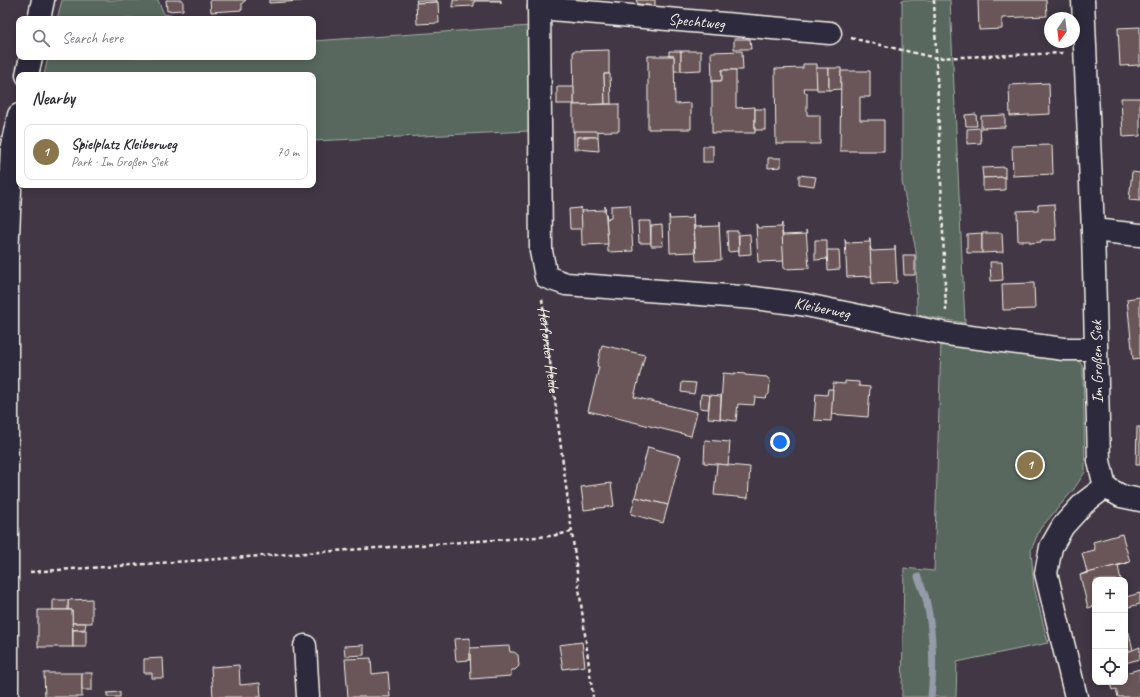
<!DOCTYPE html>
<meta charset="utf-8">
<style>
body{margin:0;font-family:Caveat,sans-serif;background:#f7f7f7;color:#2b2b33}
.controls{position:absolute;right:12px;bottom:12px;display:grid;overflow:hidden;border-radius:8px;box-shadow:0 2px 10px #0003}
.controls button{width:36px;height:36px;display:grid;place-items:center;padding:0;border:0;border-bottom:1px solid #e1e1e2;background:#fff;color:#2b2b33;font:20px sans-serif}
.compass{position:absolute;left:1044px;top:12px;width:36px;height:36px;border-radius:50%;background:#fff;box-shadow:0 2px 10px #0003;rotate:194deg}
.you{position:absolute;left:780px;top:442px;width:14px;height:14px;margin:-10px;border:3px solid #fff;border-radius:50%;background:#1a73e8;box-shadow:0 0 0 6px #1a73e833}
.badge{display:grid;place-items:center;width:26px;height:26px;border-radius:50%;background:#8a764a;color:#fff;font-size:13px;font-weight:700}
.pin{position:absolute;translate:-50% -50%;border:2px solid #fff;box-shadow:0 1px 4px #0006}
.list{margin:0;padding:0;list-style:none}
h2{display:flex;justify-content:space-between;align-items:center;height:52px;margin:0;padding:0 16px;font-size:17px}
h2 small{font-size:13px;font-weight:400;color:#7c7c81}
.list li{display:grid;grid-template-columns:26px 1fr auto;gap:12px;align-items:center;box-sizing:border-box;height:56px;margin:0 8px 8px;padding:0 8px;border:1px solid #e1e1e2;border-radius:8px}
.list b{display:block;font-size:15px;white-space:nowrap}
.list p{margin:0;font-size:13px;white-space:nowrap;color:#7c7c81}
.list em{font-size:13px;font-style:normal;color:#7c7c81}
.icon{flex:none;width:22px;height:22px;fill:none;stroke:currentColor;stroke-width:2;stroke-linecap:round;stroke-linejoin:round}
.map{position:relative;flex:none;width:1140px;height:697px;overflow:hidden}
.search{position:absolute;background:#fff;box-shadow:0 2px 10px #0003;left:16px;top:16px;width:300px;height:44px;display:flex;align-items:center;gap:10px;box-sizing:border-box;padding:0 14px;border-radius:8px;color:#7c7c81;font-size:15px}
.panel{position:absolute;background:#fff;box-shadow:0 2px 10px #0003;left:16px;top:72px;width:300px;height:116px;border-radius:8px}
.map>svg:first-child{display:block}
.green{fill:#59685e;stroke:#a6aca3}
.lines{fill:none;stroke-linecap:round;stroke-linejoin:round}
.stream{stroke:#959ba8;stroke-width:7}
.building{fill:#6a5658;stroke:#f4f1e8}
.minor-casing{stroke:#f4f1e8;stroke-width:25}
.path{stroke:#f4f1e8;stroke-width:2.5;stroke-dasharray:4 3;stroke-linecap:butt}
.minor{stroke:#2f2a3d;stroke-width:22}
.labels{text-anchor:middle;dominant-baseline:central;stroke-width:3.5;stroke-linejoin:round;paint-order:stroke}
.street-label{font-size:16px;fill:#f4f1e8;stroke:#2f2a3d}
</style>
<div class="map">
<svg width="1140" height="697" viewBox="0 0 1140 697">
<rect width="100%" height="100%" fill="#413745"/>
<filter id="ink" filterUnits="userSpaceOnUse"><feTurbulence type="fractalNoise" baseFrequency=".025" numOctaves="2"/><feDisplacementMap in="SourceGraphic" scale="8" xChannelSelector="R" yChannelSelector="G"/><feConvolveMatrix kernelMatrix="1 2 1 2 8 2 1 2 1" color-interpolation-filters="sRGB"/></filter>
<g filter="url(#ink)">
<g class="green">
<polygon points="62,0 158,0 164,14 190,19 57,19"/>
<polygon points="902,0 950,0 965,323 917,315 916,251 902,182"/>
<polygon points="530,26 530,131 313,141 313,75 44,75 48,57 313,57 313,41"/>
<polygon points="941,343 1079,361 1083,367 1085,472 1074,489 1040,529 1031,550 1034,587 1048,643 957,662 956,697 902,697 904,568 934,571"/>
</g>
<g class="lines">
<path class="stream" d="M918 577C921 586 926 594 927 604 933 631 934 669 931 697"/>
</g>
<g class="building">
<polygon points="166,0 183,0 183,10 167,11"/>
<polygon points="210,0 246,0 242,3 242,10 211,12"/>
<polygon points="269,0 302,0 302,1 269,3"/>
<polygon points="416,0 437,0 437,2 417,3"/>
<polygon points="453,0 501,0 501,4 500,1 474,1 474,6 453,7"/>
<polygon points="636,0 655,0 655,6 638,4"/>
<polygon points="978,0 1046,0 1047,16 1002,18 1002,29 979,30"/>
<polygon points="438,2 439,23 417,24 416,3"/>
<polygon points="1140,27 1140,65 1120,66 1118,28"/>
<polygon points="734,39 750,39 751,49 734,49"/>
<polygon points="609,50 609,74 604,74 605,104 574,105 573,51"/>
<polygon points="669,51 681,51 681,71 674,71 674,56 669,56"/>
<polygon points="681,51 701,51 701,70 681,71"/>
<polygon points="742,51 743,70 722,70 722,81 712,81 711,52"/>
<polygon points="648,56 674,56 675,104 691,103 691,129 648,129"/>
<polygon points="803,64 817,64 817,88 804,88 805,93 807,93 807,115 820,115 820,144 776,144 775,69 803,68"/>
<polygon points="816,68 829,68 829,90 817,90"/>
<polygon points="829,68 841,68 841,89 829,90"/>
<polygon points="722,70 736,70 736,108 755,107 755,133 712,133 712,81 722,81"/>
<polygon points="841,71 870,71 870,97 860,97 860,120 884,120 884,151 840,151"/>
<polygon points="604,74 610,74 611,104 605,104"/>
<polygon points="1049,83 1050,114 1010,116 1009,85"/>
<rect x="557" y="87" width="17" height="17"/>
<polygon points="1121,98 1140,98 1140,136 1123,137"/>
<polygon points="619,104 619,131 573,132 573,105"/>
<rect x="755" y="109" width="10" height="21"/>
<polygon points="976,114 977,126 966,126 965,115"/>
<polygon points="1005,115 1005,127 981,128 981,116"/>
<polygon points="980,128 981,143 967,144 967,129"/>
<polygon points="574,131 598,131 598,137 577,137 577,149 574,149"/>
<polygon points="577,137 598,137 599,151 577,149"/>
<polygon points="1052,145 1053,174 1013,176 1012,146"/>
<rect x="703" y="146" width="10" height="16"/>
<polygon points="768,158 781,158 781,167 768,168"/>
<polygon points="1005,167 1005,177 983,178 982,168"/>
<polygon points="1132,172 1140,173 1140,201 1129,200"/>
<polygon points="799,175 816,177 814,186 799,184"/>
<polygon points="1005,177 1005,190 983,191 983,178"/>
<polygon points="1054,204 1056,240 1041,240 1041,242 1030,243 1030,241 1018,241 1017,211 1038,210 1038,205"/>
<polygon points="630,205 633,251 608,252 606,214 607,219 611,218 611,206"/>
<polygon points="605,206 608,244 582,245 581,207 582,211 605,210"/>
<polygon points="581,208 582,229 570,229 569,209"/>
<polygon points="693,214 695,252 670,253 669,215 670,219 693,218"/>
<polygon points="638,221 650,221 651,243 639,243"/>
<polygon points="719,222 721,260 696,261 694,223 695,227 719,226"/>
<polygon points="782,223 784,261 758,262 756,224 758,228 781,227"/>
<polygon points="662,225 663,246 651,246 651,226"/>
<polygon points="806,230 809,268 784,269 782,232 783,235 807,234"/>
<polygon points="727,231 738,231 739,251 728,252"/>
<polygon points="982,233 982,253 967,253 967,234"/>
<polygon points="982,233 1002,233 1003,252 982,253"/>
<polygon points="750,234 751,254 739,255 739,235"/>
<polygon points="869,238 870,238 872,276 847,277 845,239 846,243 870,242"/>
<polygon points="815,240 827,240 827,259 815,260"/>
<polygon points="895,245 897,283 872,284 870,247 872,251 895,250"/>
<polygon points="827,250 839,250 840,269 828,270"/>
<polygon points="903,255 915,255 915,275 904,275"/>
<polygon points="990,262 1002,262 1003,280 991,281"/>
<polygon points="1034,283 1035,309 1003,310 1002,284"/>
<polygon points="1140,297 1140,358 1133,359 1127,299"/>
<polygon points="602,345 645,355 634,397 697,412 691,436 588,411 599,367 597,366"/>
<polygon points="723,373 734,374 734,373 745,374 745,375 767,377 770,381 769,394 765,398 755,397 754,405 738,404 736,421 720,419"/>
<polygon points="845,381 859,382 859,386 870,387 868,417 831,414 833,383 845,384"/>
<polygon points="682,382 696,383 694,394 681,392"/>
<polygon points="828,389 833,389 831,421 814,420 816,394 827,395"/>
<polygon points="701,394 710,395 708,409 700,408"/>
<polygon points="710,395 721,396 720,419 708,418"/>
<polygon points="1137,427 1140,427 1140,465 1136,465"/>
<polygon points="705,440 730,442 728,465 704,463"/>
<polygon points="648,447 681,456 668,505 635,497"/>
<polygon points="717,464 750,467 748,498 714,495"/>
<polygon points="611,483 614,506 584,510 581,487"/>
<polygon points="635,497 668,505 663,523 631,514"/>
<polygon points="1122,534 1130,562 1080,575 1087,572 1082,553 1095,550 1093,542"/>
<polygon points="1130,562 1118,566 1121,580 1095,580 1095,606 1088,608 1080,575"/>
<polygon points="1140,593 1140,604 1125,608 1126,597"/>
<polygon points="92,599 92,623 72,623 72,610 68,610 68,600"/>
<rect x="53" y="600" width="15" height="10"/>
<polygon points="38,610 72,610 73,647 38,647"/>
<polygon points="72,623 86,623 85,629 73,630"/>
<polygon points="1125,626 1127,633 1129,633 1133,650 1125,653"/>
<rect x="73" y="630" width="13" height="17"/>
<polygon points="470,638 470,660 456,661 454,639"/>
<polygon points="582,642 585,666 563,669 559,645"/>
<polygon points="364,645 364,655 345,656 344,646"/>
<polygon points="509,646 510,652 514,652 518,655 519,666 515,670 511,670 511,676 471,679 470,648"/>
<polygon points="1140,647 1140,659 1125,663 1125,653"/>
<polygon points="163,658 164,678 152,678 152,673 144,673 144,659"/>
<polygon points="371,658 372,674 388,672 390,697 348,697 345,659"/>
<polygon points="239,665 240,685 260,683 261,697 213,697 211,667"/>
<polygon points="1140,669 1140,697 1118,697 1116,689 1112,690 1110,682 1125,682 1125,673"/>
<polygon points="44,673 82,673 82,697 45,697"/>
<rect x="82" y="673" width="10" height="17"/>
<polygon points="120,692 120,697 107,697 107,693"/>
</g>
<g class="lines">
<defs>
<g id="minor">
<path id="s2" d="M539 0 541 251 546 277 566 284 754 298 801 304 947 334 1064 349H1096"/>
<path id="s3" d="M539 8 830 33"/>
<polyline points="39,19 43,0"/>
<polyline points="27,75 31,57"/>
<polyline points="1093,230 1140,235"/>
<polyline points="1105,487 1121,496 1140,500"/>
<polyline points="305,646 308,697"/>
<polyline points="7,697 7,257 12,145 19,115"/>
<polyline points="1076,697 1046,573 1051,547 1063,526 1084,503 1105,487 1099,461 1093,230 1083,0"/>
</g>
</defs>
<use href="#minor" class="minor-casing"/>
<g class="path">
<polyline points="934,0 946,311"/>
<polyline points="851,38 936,58 1064,53"/>
<path id="s1" d="M542 299 593 697"/>
<polyline points="30,572 551,536 571,532"/>
</g>
<use href="#minor" class="minor"/>
</g>
</g>
<g class="labels">
<g class="street-label">
<text stroke="none"><textPath href="#s3" startOffset="158">Spechtweg</textPath></text>
<text stroke="none"><textPath href="#s2" startOffset="556">Kleiberweg</textPath></text>
<text stroke="none"><textPath href="#s1" startOffset="51">Herforder Heide</textPath></text>
<text transform="translate(1097 362) rotate(-91)">Im Großen Siek</text>
</g>
</g>
</svg>
<div class="controls">
<button>+</button>
<button>−</button>
<button><svg class="icon" aria-label="locate" viewBox="0 0 24 24"><circle cx="12" cy="12" r="6"/><path d="M12 2v4M12 18v4M2 12h4M18 12h4"/></svg></button>
</div>
<svg class="compass" viewBox="-18 -18 36 36"><path d="M0-13l5 13h-10z" fill="#e53935"/><path d="M0 13l5-13h-10z" fill="#7c7c81"/></svg>
<div class="you"></div>
<div class="pin badge" style="left:1030px;top:465px">1</div>
<div class="search"><svg class="icon" aria-label="search" viewBox="0 0 24 24"><circle cx="10" cy="10" r="6"/><path d="M15 15l6 6"/></svg>Search here</div>
<section class="panel">
<h2>Nearby<small></small></h2>
<ul class="list">
<li><span class="badge">1</span><div><b>Spielplatz Kleiberweg</b><p>Park · Im Großen Siek</p></div><em>70 m</em></li>
</ul>
</section>
</div>
